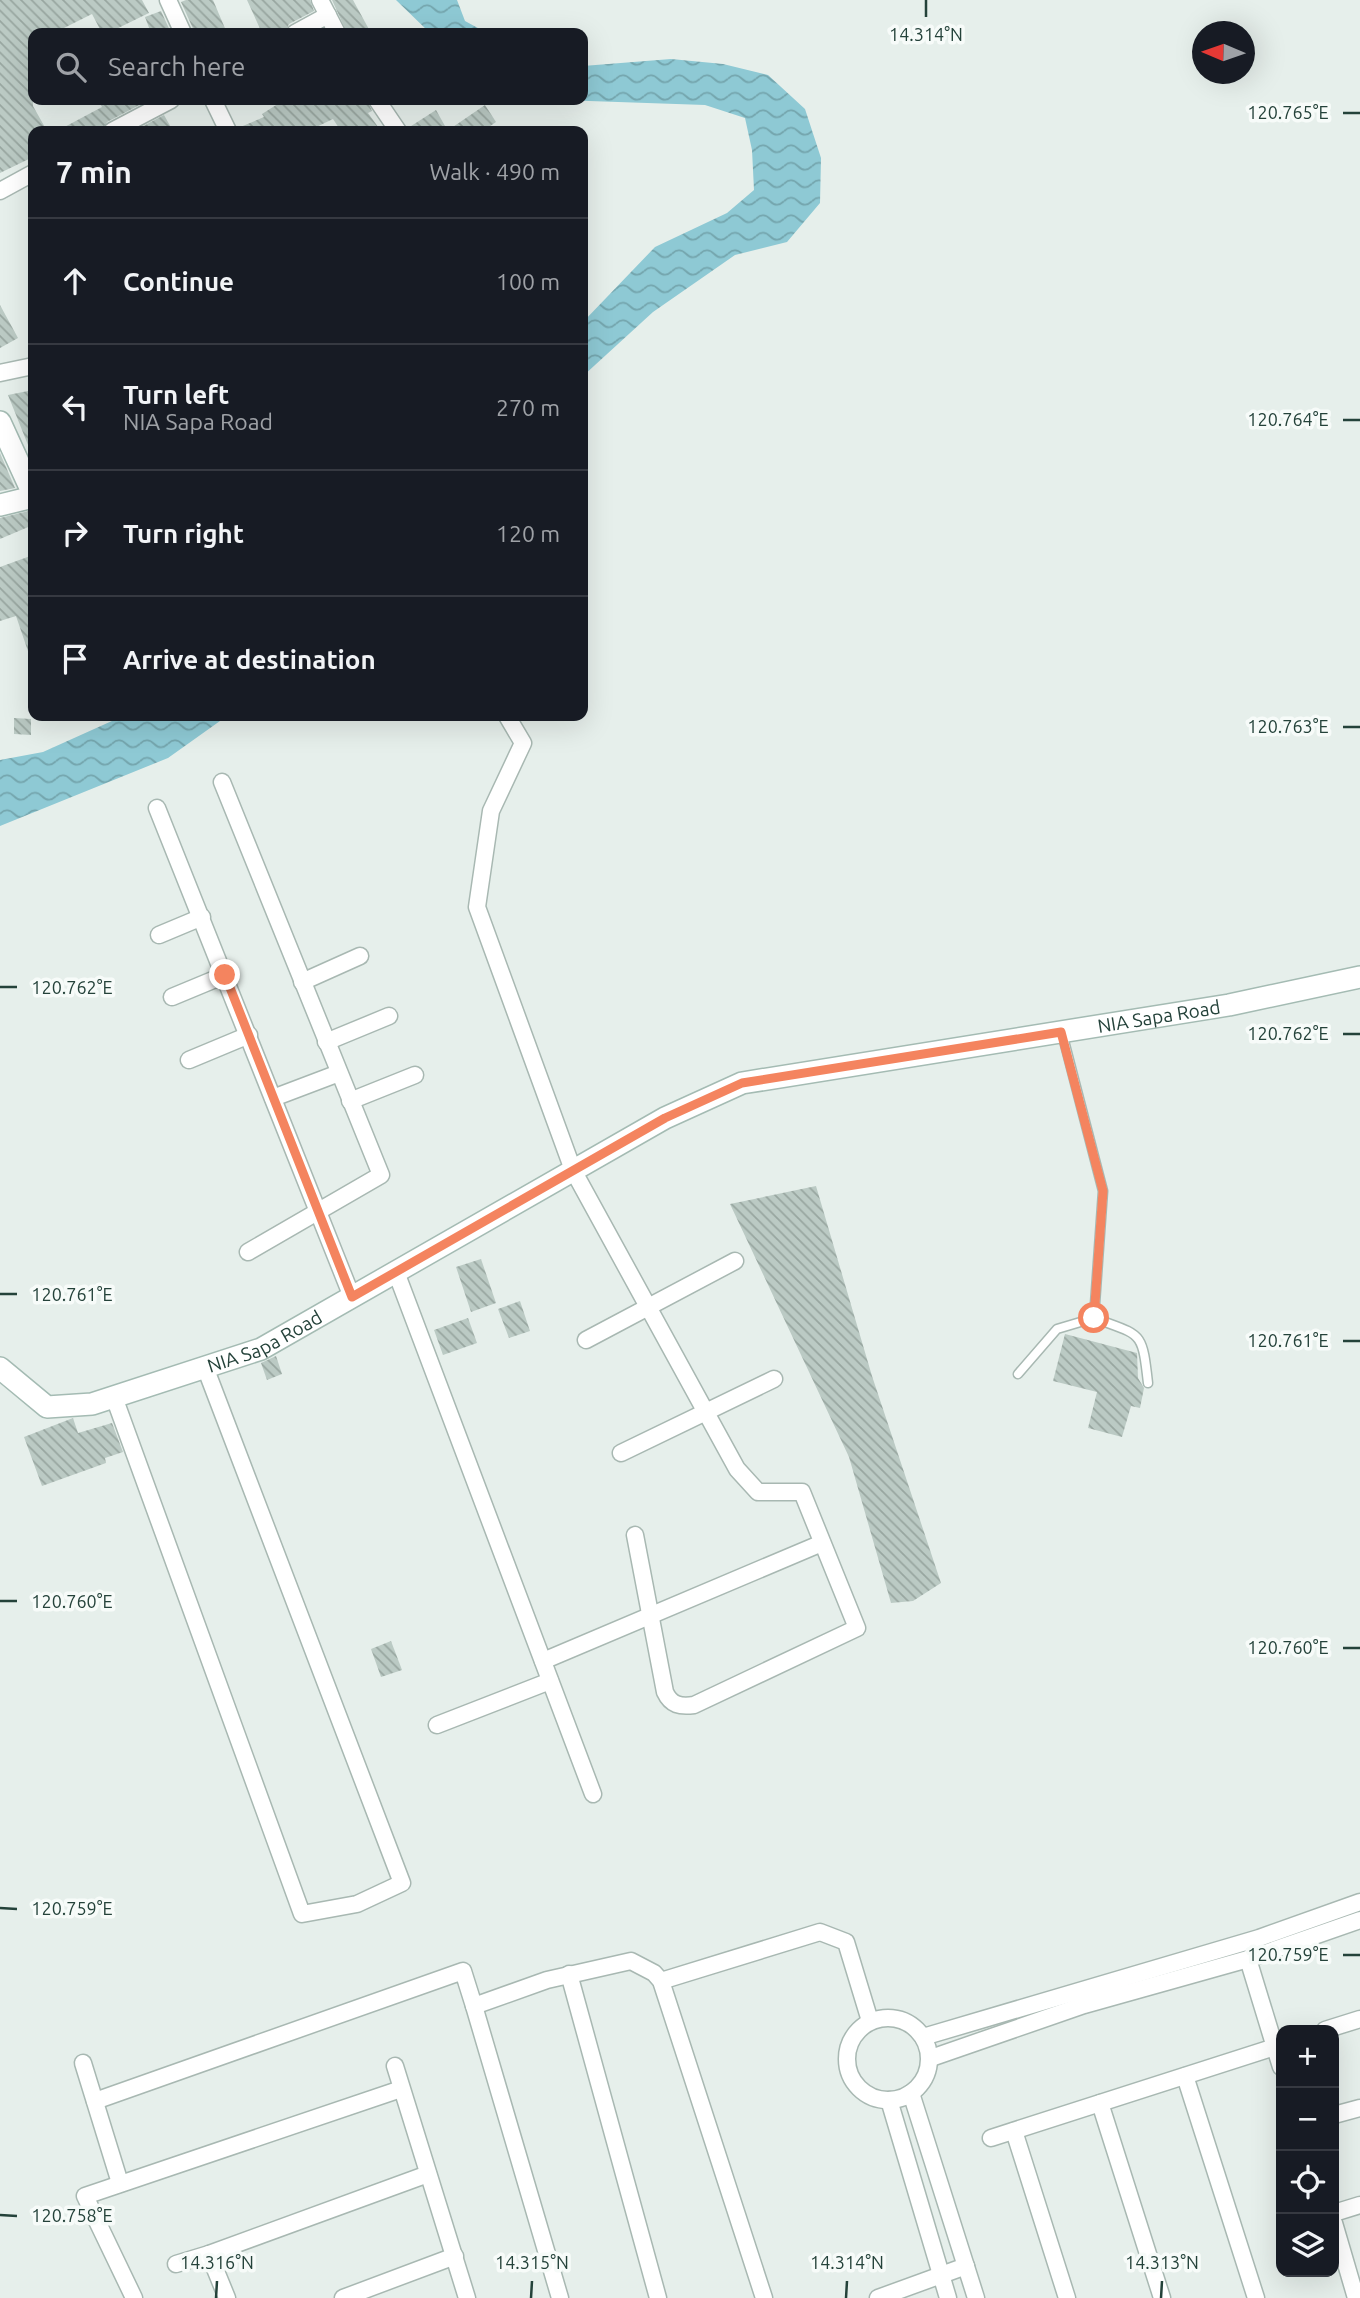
<!DOCTYPE html>
<meta charset="utf-8">
<style>
body{margin:0;font-family:Ubuntu,sans-serif;background:#20242c;color:#f1f3f6}
.controls{position:absolute;right:21px;bottom:21px;display:grid;overflow:hidden;border-radius:14px;box-shadow:0 7px 28px #0002}
.controls button{width:63px;height:63px;display:grid;place-items:center;padding:0;border:0;border-bottom:2px solid #363941;background:#171b24;color:#f1f3f6;font:35px sans-serif}
.compass{position:absolute;left:1192px;top:21px;width:63px;height:63px;border-radius:50%;background:#171b24;box-shadow:0 7px 28px #0002;rotate:272deg}
.stop{position:absolute;width:21px;height:21px;margin:-16px;border:5px solid #f4845f;border-radius:50%;background:#fff}
.stop.end{background:#f4845f;border-color:#fff;box-shadow:0 2px 7px #0008}
.list{margin:0;padding:0;list-style:none}
h2{display:flex;justify-content:space-between;align-items:center;height:91px;margin:0;padding:0 28px;font-size:30px}
h2 small{font-size:23px;font-weight:400;color:#9ea1a6}
.list li{display:grid;grid-template-columns:46px 1fr auto;gap:21px;align-items:center;box-sizing:border-box;height:126px;padding:0 28px;border-top:2px solid #363941}
.list b{display:block;font-size:26px;white-space:nowrap}
.list p{margin:0;font-size:23px;white-space:nowrap;color:#9ea1a6}
.list em{font-size:23px;font-style:normal;color:#9ea1a6}
.icon{flex:none;width:38px;height:38px;fill:none;stroke:currentColor;stroke-width:2;stroke-linecap:round;stroke-linejoin:round}
.map{position:relative;flex:none;width:1360px;height:2298px;overflow:hidden}
.search{position:absolute;background:#171b24;box-shadow:0 7px 28px #0002;left:28px;top:28px;width:560px;height:77px;display:flex;align-items:center;gap:18px;box-sizing:border-box;padding:0 24px;border-radius:14px;color:#9ea1a6;font-size:26px}
.panel{position:absolute;background:#171b24;box-shadow:0 7px 28px #0002;left:28px;top:126px;width:560px;height:595px;border-radius:14px}
.map>svg:first-child{display:block}
.water{fill:url(#water-waves)}
.building{fill:url(#building-back-hatch)}
.lines{fill:none;stroke-linecap:round;stroke-linejoin:round}
.lane-casing{stroke:#a8b8b2;stroke-width:11}
.street-casing{stroke:#a8b8b2;stroke-width:19}
.secondary-casing{stroke:#a4bbb3;stroke-width:24}
.lane{stroke:#fff;stroke-width:8}
.street{stroke:#fff;stroke-width:16}
.secondary{stroke:#fff;stroke-width:21}
.route{stroke:#f4845f;stroke-width:9}
.ticks{fill:none;stroke:#24423a;stroke-width:2.5}
.labels{text-anchor:middle;dominant-baseline:central;stroke-width:7;stroke-linejoin:round;paint-order:stroke}
.street-label{font-size:19px;fill:#24423a;stroke:#f7fbf9}
.ticks-label{font-size:18px;text-anchor:middle;fill:#24423a;stroke:#f7fbf9;stroke-width:7;stroke-linejoin:round;paint-order:stroke}
</style>
<div class="map">
<svg width="1360" height="2298" viewBox="0 0 1360 2298">
<defs>
<pattern id="water-waves" width="16" height="10" patternUnits="userSpaceOnUse" patternTransform="scale(1.75)"><rect width="16" height="10" fill="#8ec9d4"/><path d="M0 5q4-4 8 0t8 0" fill="none" stroke="#74a5ad"/></pattern>
<pattern id="building-back-hatch" width="6" height="6" patternUnits="userSpaceOnUse" patternTransform="scale(1.75)"><rect width="6" height="6" fill="#bbcac4"/><path d="M-1 5l2 2M0 0l6 6M5-1l2 2" fill="none" stroke="#98a6a0"/></pattern>
</defs>
<rect width="100%" height="100%" fill="#e6efeb"/>
<g class="water">
<polygon points="396,0 457,0 465,21 487,33 430,33"/>
<polygon points="671,59 723,64 768,75 805,109 821,158 820,203 787,242 735,255 653,312 583,376 583,322 655,247 727,213 754,190 752,150 745,118 705,105 560,100 583,100 583,66"/>
<polygon points="123,716 227,716 168,758 0,826 0,760 43,752"/>
</g>
<g class="building">
<polygon points="0,0 142,0 149,13 108,33 102,33 92,14 54,33 33,33 33,106 47,131 33,131 33,157 0,173"/>
<polygon points="186,0 213,0 227,33 195,33 181,2"/>
<polygon points="247,0 310,0 314,11 289,24 285,33 262,33"/>
<polygon points="332,0 353,0 371,33 347,33"/>
<polygon points="161,11 171,33 151,33 145,17"/>
<polygon points="98,100 149,100 107,122 102,131 57,131 102,107"/>
<polygon points="284,100 367,100 372,111 368,113 381,131 341,131 333,119 308,131 238,131 238,128 264,117 262,114"/>
<polygon points="485,105 496,122 483,131 447,131"/>
<polygon points="436,110 445,126 436,131 408,131 408,128"/>
<polygon points="164,115 173,131 134,131"/>
<polygon points="0,305 18,338 0,348"/>
<polygon points="33,390 33,455 32,455 8,395"/>
<polygon points="0,453 15,488 0,491"/>
<polygon points="33,510 33,525 0,539 0,518"/>
<polygon points="33,555 33,659 31,660 16,616 0,621 0,567"/>
<polygon points="14,718 31,719 31,735 14,734"/>
<polygon points="816,1186 872,1376 941,1583 913,1601 891,1603 849,1457 730,1204"/>
<polygon points="481,1259 496,1303 471,1312 456,1267"/>
<polygon points="520,1301 530,1331 509,1338 498,1309"/>
<polygon points="468,1318 477,1343 443,1355 434,1330"/>
<polygon points="1065,1334 1137,1353 1138,1378 1144,1388 1140,1408 1131,1406 1122,1437 1088,1428 1097,1392 1053,1381"/>
<polygon points="276,1356 282,1374 267,1380 261,1363"/>
<polygon points="73,1418 78,1433 112,1423 123,1452 105,1458 106,1463 42,1486 24,1437"/>
<polygon points="391,1641 402,1670 381,1677 371,1649"/>
</g>
<g class="lines">
<defs>
<g id="lane">
<path d="M1094 1318C1142 1336 1142 1330 1148 1383"/>
<polyline points="1018,1374 1057,1329 1094,1318 1103,1191 1062,1033"/>
</g>
<g id="street">
<polyline points="168,0 183,33"/>
<polyline points="320,0 337,33"/>
<polyline points="295,33 328,15"/>
<polyline points="213,100 228,131"/>
<polyline points="377,100 398,131"/>
<polyline points="112,131 171,100"/>
<polyline points="0,191 33,173"/>
<polyline points="0,373 33,366"/>
<path d="M507 716 523 743 491 811 477 907 573 1170 737 1469 758 1492H802L857 1628 694 1705C680 1707 671 1705 665 1692L635 1535"/>
<polyline points="222,782 381,1175 248,1252"/>
<polyline points="157,808 352,1297"/>
<polyline points="159,935 202,917"/>
<polyline points="302,982 360,956"/>
<polyline points="172,997 225,975"/>
<polyline points="326,1042 389,1016"/>
<polyline points="189,1060 249,1035"/>
<polyline points="273,1098 339,1073"/>
<polyline points="350,1101 415,1075"/>
<polyline points="396,1272 593,1794"/>
<polyline points="586,1340 735,1261"/>
<polyline points="114,1397 302,1914 357,1904 402,1883 205,1367"/>
<polyline points="621,1453 774,1379"/>
<polyline points="543,1661 822,1543"/>
<polyline points="437,1725 550,1681"/>
<polyline points="1248,1959 1281,2067"/>
<polyline points="569,1974 658,2298"/>
<polyline points="661,1981 820,1932 846,1942 870,2021"/>
<circle cx="888" cy="2059" r="41"/>
<polyline points="1325,2030 1360,2019"/>
<polyline points="923,2037 1259,1938 1360,1902"/>
<polyline points="931,2058 1084,2005 1248,1959 1360,1920"/>
<polyline points="83,2063 120,2183"/>
<polyline points="395,2066 467,2298"/>
<polyline points="1185,2076 1256,2298"/>
<polyline points="911,2093 976,2298"/>
<polyline points="889,2100 948,2298"/>
<polyline points="95,2101 463,1971 474,2006"/>
<polyline points="1100,2103 1162,2298"/>
<polyline points="1334,2115 1360,2108"/>
<polyline points="1014,2131 1067,2298"/>
<polyline points="991,2138 1281,2045"/>
<polyline points="1334,2213 1360,2205"/>
<polyline points="1334,2223 1356,2298"/>
<polyline points="176,2264 209,2254"/>
<polyline points="134,2298 85,2196 401,2089"/>
<polyline points="227,2298 209,2254 428,2174"/>
<polyline points="343,2298 455,2256"/>
<polyline points="560,2298 474,2006 547,1980 631,1961 654,1973 661,1981 764,2298"/>
<polyline points="878,2298 966,2266"/>
</g>
<g id="secondary">
<polyline points="0,422 33,494"/>
<polyline points="0,505 33,497"/>
<path id="s1" d="M0 1368 47 1407 92 1404 261 1349 665 1118 742 1083 1229 1005 1360 977"/>
</g>
</defs>
<use href="#lane" class="lane-casing"/>
<use href="#street" class="street-casing"/>
<use href="#secondary" class="secondary-casing"/>
<use href="#lane" class="lane"/>
<use href="#street" class="street"/>
<use href="#secondary" class="secondary"/>
</g>
<g class="lines">
<polyline class="route" points="225,975 352,1297 665,1118 742,1083 1061,1032 1103,1191 1094,1318"/>
</g>
<path class="ticks" d="M926 17V0M1343 113H1360M1343 420H1360M1343 727H1360M0 987H17M1343 1034H1360M0 1294H17M1343 1341H1360M0 1601H17M1343 1648H1360M0 1908 17 1909M1343 1955H1360M0 2215 17 2216M216 2298 217 2281M531 2298 532 2281M846 2298 847 2281M1161 2298 1162 2281"/>
<g class="labels">
<g class="street-label">
<text stroke="none"><textPath href="#s1" startOffset="1256">NIA Sapa Road</textPath></text>
<text stroke="none"><textPath href="#s1" startOffset="290">NIA Sapa Road</textPath></text>
</g>
</g>
<g class="ticks-label">
<text x="926" y="41">14.314°N</text>
<text x="1288" y="119">120.765°E</text>
<text x="1288" y="426">120.764°E</text>
<text x="1288" y="733">120.763°E</text>
<text x="72" y="994">120.762°E</text>
<text x="1288" y="1040">120.762°E</text>
<text x="72" y="1301">120.761°E</text>
<text x="1288" y="1347">120.761°E</text>
<text x="72" y="1608">120.760°E</text>
<text x="1288" y="1654">120.760°E</text>
<text x="72" y="1915">120.759°E</text>
<text x="1288" y="1961">120.759°E</text>
<text x="72" y="2222">120.758°E</text>
<text x="217" y="2269">14.316°N</text>
<text x="532" y="2269">14.315°N</text>
<text x="847" y="2269">14.314°N</text>
<text x="1162" y="2269">14.313°N</text>
</g>
</svg>
<div class="controls">
<button>+</button>
<button>−</button>
<button><svg class="icon" aria-label="locate" viewBox="0 0 24 24"><circle cx="12" cy="12" r="6"/><path d="M12 2v4M12 18v4M2 12h4M18 12h4"/></svg></button>
<button><svg class="icon" aria-label="layers" viewBox="0 0 24 24"><path d="M12 4l9 5-9 5-9-5zM3 14l9 5 9-5"/></svg></button>
</div>
<svg class="compass" viewBox="-18 -18 36 36"><path d="M0-13l5 13h-10z" fill="#e53935"/><path d="M0 13l5-13h-10z" fill="#9ea1a6"/></svg>
<div class="stop" style="left:1094px;top:1318px"></div>
<div class="stop end" style="left:225px;top:975px"></div>
<div class="search"><svg class="icon" aria-label="search" viewBox="0 0 24 24"><circle cx="10" cy="10" r="6"/><path d="M15 15l6 6"/></svg>Search here</div>
<section class="panel">
<h2>7 min<small>Walk · 490 m</small></h2>
<ul class="list">
<li><svg class="icon" aria-label="ahead" viewBox="0 0 24 24"><path d="M12 20V5M6 11l6-6 6 6"/></svg><div><b>Continue</b></div><em>100 m</em></li>
<li><svg class="icon" aria-label="left" viewBox="0 0 24 24"><path d="M17 20v-9H6M10 6l-5 5 5 5"/></svg><div><b>Turn left</b><p>NIA Sapa Road</p></div><em>270 m</em></li>
<li><svg class="icon" aria-label="right" viewBox="0 0 24 24"><path d="M7 20v-9h11M14 6l5 5-5 5"/></svg><div><b>Turn right</b></div><em>120 m</em></li>
<li><svg class="icon" aria-label="arrive" viewBox="0 0 24 24"><path d="M6 21V4h12l-3 4 3 4H6"/></svg><div><b>Arrive at destination</b></div></li>
</ul>
</section>
</div>
